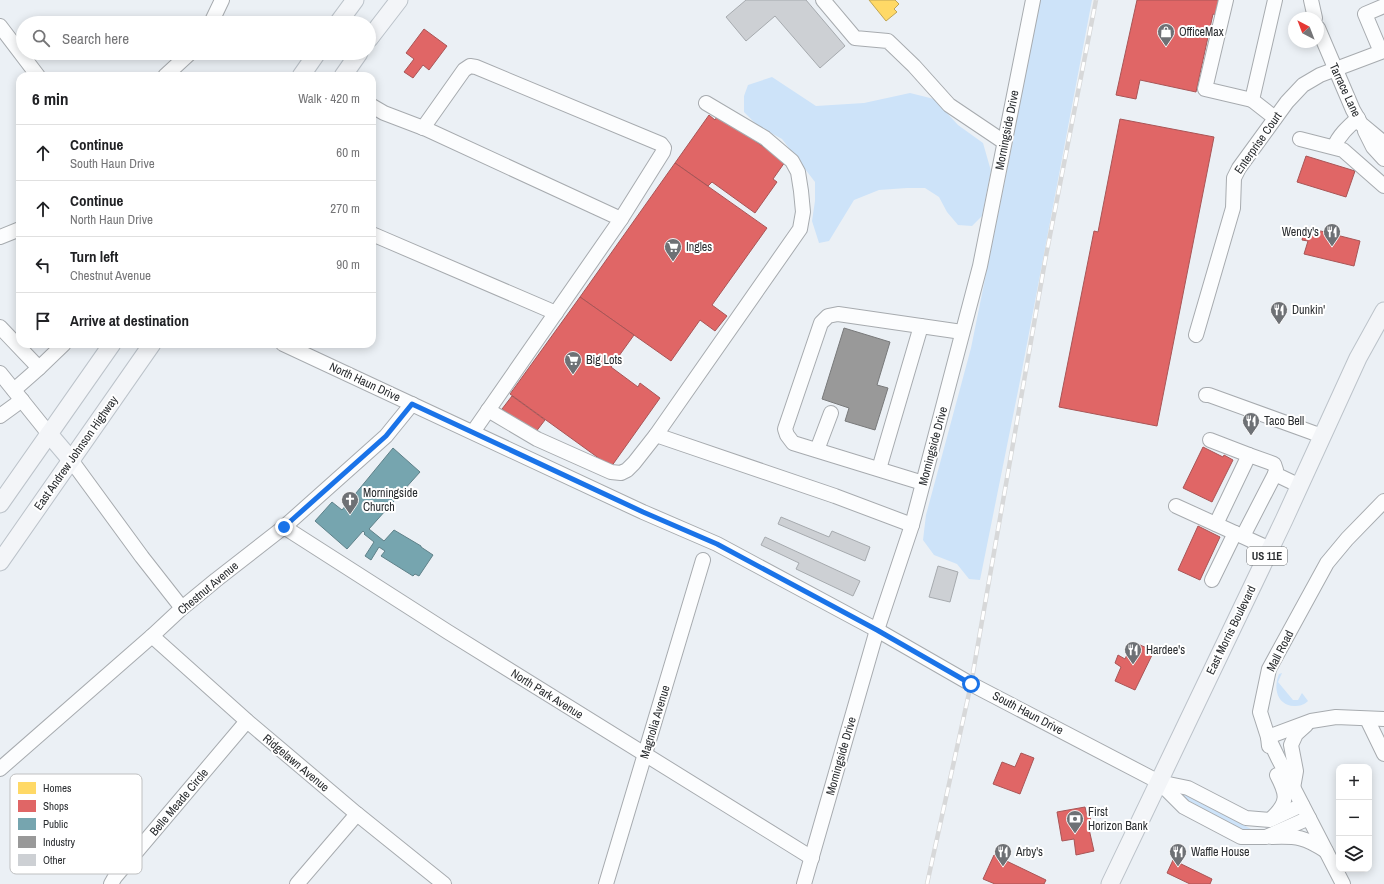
<!DOCTYPE html>
<meta charset="utf-8">
<style>
body{margin:0;font-family:"Archivo Narrow",sans-serif;background:#f6f6f6;color:#202124}
.controls{position:absolute;right:12px;bottom:12px;display:grid;overflow:hidden;border-radius:8px;box-shadow:0 2px 10px #0003}
.controls button{width:36px;height:36px;display:grid;place-items:center;padding:0;border:0;border-bottom:1px solid #e0e0e0;background:#fff;color:#202124;font:20px sans-serif}
.compass{position:absolute;left:1288px;top:12px;width:36px;height:36px;border-radius:50%;background:#fff;box-shadow:0 2px 10px #0003;rotate:318deg}
.stop{position:absolute;width:12px;height:12px;margin:-9px;border:3px solid #1a73e8;border-radius:50%;background:#fff}
.stop.end{background:#1a73e8;border-color:#fff;box-shadow:0 1px 4px #0008}
.list{margin:0;padding:0;list-style:none}
h2{display:flex;justify-content:space-between;align-items:center;height:52px;margin:0;padding:0 16px;font-size:17px}
h2 small{font-size:13px;font-weight:400;color:#757577}
.list li{display:grid;grid-template-columns:26px 1fr auto;gap:12px;align-items:center;box-sizing:border-box;height:56px;padding:0 16px;border-top:1px solid #e0e0e0}
.list b{display:block;font-size:15px;white-space:nowrap}
.list p{margin:0;font-size:13px;white-space:nowrap;color:#757577}
.list em{font-size:13px;font-style:normal;color:#757577}
.icon{flex:none;width:22px;height:22px;fill:none;stroke:currentColor;stroke-width:2;stroke-linecap:round;stroke-linejoin:round}
.map{position:relative;flex:none;width:1384px;height:884px;overflow:hidden}
.search{position:absolute;background:#fff;box-shadow:0 2px 10px #0003;left:16px;top:16px;width:360px;height:44px;display:flex;align-items:center;gap:10px;box-sizing:border-box;padding:0 14px;border-radius:22px;color:#757577;font-size:15px}
.panel{position:absolute;background:#fff;box-shadow:0 2px 10px #0003;left:16px;top:72px;width:360px;height:276px;border-radius:12px}
.map>svg:first-child{display:block}
.green{fill:#cde3f9}
.homes{fill:#ffd966;stroke:#bfa556}
.shops{fill:#e06666;stroke:#a95556}
.public{fill:#76a5af;stroke:#5f8189}
.industry{fill:#999;stroke:#78797a}
.building{fill:#cdd0d4;stroke:#a6aaae}
.lines{fill:none;stroke-linecap:round;stroke-linejoin:round}
.minor-casing{stroke:#a7abaf;stroke-width:16}
.major-casing{stroke:#bcc3ca;stroke-width:19}
.minor{stroke:#fcfdfe;stroke-width:14}
.major{stroke:#f3f5f8;stroke-width:17}
.rail-casing{stroke:#d7d8d9;stroke-width:4.5}
.rail{stroke:#fff;stroke-width:3;stroke-dasharray:9;stroke-linecap:butt}
.route{stroke:#1a73e8;stroke-width:5}
.labels{text-anchor:middle;dominant-baseline:central;stroke-width:4;stroke-linejoin:round;paint-order:stroke}
.shield{fill:#fff;stroke:#6a6c6e;stroke-width:1}
.shield-label{font-size:11px;font-weight:bold;fill:#2a2d30}
.poi-label{font-size:12px;fill:#2a2d30;stroke:#fff;text-anchor:start}
.street-label{font-size:12px;fill:#2a2d30;stroke:#fff}
.key{fill:#fff;stroke:#bfc0c1;stroke-width:1}
.key-label{font-size:11px;fill:#2a2d30}
</style>
<div class="map">
<svg width="1384" height="884" viewBox="0 0 1384 884">
<rect width="100%" height="100%" fill="#ebf0f5"/>
<g class="green">
<polygon points="1039,0 1092,0 1019,386 980,580 969,579 957,564 934,555 923,540 926,515 971,348 1012,146"/>
<polygon points="772,77 816,106 864,103 910,93 934,99 958,125 983,143 991,171 982,216 972,226 958,225 947,212 939,197 925,188 907,188 879,190 854,200 829,241 819,243 812,221 815,201 815,182 782,139 758,126 744,112 744,96 748,85"/>
<path d="M1282 673 1278 682 1293 700H1298L1302 693 1308 701C1304 705 1300 706 1294 706 1277 705 1273 688 1279 674Z"/>
<polygon points="1182,793 1251,829 1268,829 1287,821 1271,831 1243,830 1182,797 1180,794"/>
</g>
<polygon class="homes" points="869,0 895,0 899,4 894,9 897,12 886,21"/>
<g class="shops">
<polygon points="1137,0 1221,0 1217,15 1213,14 1196,92 1140,80 1136,99 1116,95"/>
<polygon points="424,29 447,46 429,70 423,65 413,78 404,72 414,59 406,53"/>
<polygon points="709,115 715,120 718,115 785,162 773,179 777,182 755,213 712,182 708,186 675,163"/>
<polygon points="1120,119 1214,137 1157,426 1059,407 1094,231 1098,232"/>
<polygon points="1306,156 1355,171 1346,197 1297,182"/>
<polygon points="675,163 767,228 712,305 727,316 715,331 700,320 671,361 580,297"/>
<polygon points="1305,227 1360,241 1354,266 1304,254 1308,241 1302,240"/>
<polygon points="580,297 634,335 611,367 638,387 640,383 660,398 611,467 510,394"/>
<polygon points="512,396 545,420 535,433 502,409"/>
<polygon points="1203,447 1223,457 1224,455 1233,460 1212,502 1183,488"/>
<polygon points="1198,526 1220,537 1200,580 1178,570"/>
<polygon points="1133,642 1154,651 1135,690 1115,681 1121,667 1115,663 1118,655 1125,659"/>
<polygon points="1021,753 1034,758 1020,794 993,784 1002,762 1015,767"/>
<polygon points="1085,807 1087,816 1090,816 1092,827 1089,829 1094,851 1076,855 1074,839 1062,841 1057,812"/>
<polygon points="994,855 1046,880 1044,884 995,884 983,879"/>
<polygon points="1173,860 1212,879 1210,884 1190,884 1167,873"/>
</g>
<polygon class="public" points="393,448 420,472 369,529 384,541 394,530 421,546 421,547 433,555 419,576 415,574 413,576 381,556 385,551 379,547 371,560 365,556 374,542 364,534 365,533 363,531 347,549 315,521 332,502 342,510"/>
<polygon class="industry" points="844,328 890,342 877,385 888,388 875,430 845,421 849,408 822,399"/>
<g class="building">
<polygon points="746,0 806,0 845,46 820,68 775,16 746,41 726,17"/>
<polygon points="781,517 829,537 832,531 870,547 865,561 778,524"/>
<polygon points="765,537 860,581 853,596 796,569 799,563 761,545"/>
<polygon points="938,566 958,572 950,602 929,597"/>
</g>
<g class="lines">
<defs>
<g id="minor">
<polyline points="823,0 855,38 888,41 914,66 949,105 1004,142"/>
<polyline points="1226,0 1205,89 1252,100"/>
<polyline points="1275,0 1252,100 1275,118"/>
<polyline points="1311,0 1315,18"/>
<polyline points="211,23 222,0"/>
<polyline points="0,26 38,76"/>
<polyline points="1318,28 1353,110 1361,124 1384,143"/>
<polyline points="165,76 190,53"/>
<polyline points="372,106 384,113 426,129 621,219 473,432"/>
<polyline points="423,128 464,70 470,66 476,67 661,144 664,148 663,152 621,219"/>
<polyline points="1365,131 1373,147 1384,159"/>
<polyline points="1300,139 1343,150 1384,186"/>
<path d="M1334 147C1339 135 1348 127 1358 118"/>
<polyline points="372,234 556,313"/>
<polyline points="0,237 20,229"/>
<polyline points="0,327 39,368 14,390"/>
<polyline points="1196,335 1233,208 1234,178 1239,168 1287,102 1303,85 1320,75 1381,52 1365,14 1384,6"/>
<polyline points="283,344 643,512 717,544 877,630 971,684 1159,782 1188,788 1246,818 1270,820 1302,805"/>
<polyline points="39,368 64,344"/>
<polyline points="0,373 49,434"/>
<polyline points="1206,395 1209,395 1322,436"/>
<polyline points="488,410 537,439 611,472 621,473 627,470 634,463 656,435 800,229 803,212 801,191 798,172 792,161 765,138 706,103"/>
<polyline points="0,416 22,400"/>
<polyline points="656,435 835,496 912,525"/>
<polyline points="1210,440 1249,455"/>
<polyline points="817,450 831,413"/>
<polyline points="71,460 142,557 182,608"/>
<polyline points="879,469 921,326"/>
<polyline points="923,483 793,443 787,435 785,429 821,323 828,316 838,314 962,332"/>
<polyline points="1176,506 1270,549"/>
<polyline points="1216,524 1249,455 1274,464 1276,470 1275,474 1300,486"/>
<polyline points="284,527 448,632 812,858"/>
<polyline points="1243,536 1275,474"/>
<polyline points="1212,580 1235,533"/>
<polyline points="152,636 247,721 357,814 444,884"/>
<polyline points="1367,719 1384,754"/>
<polyline points="1269,746 1268,737 1311,721 1336,717 1384,719"/>
<polyline points="0,769 152,636 182,608 216,580 284,527 386,436 412,404"/>
<polyline points="1159,782 1184,807 1241,837 1266,837 1309,818"/>
<polyline points="1293,788 1296,771 1291,745 1296,734 1306,725"/>
<path d="M1272 818C1289 802 1287 794 1277 775"/>
<path d="M1272 837C1297 836 1305 837 1326 851"/>
<polyline points="111,884 115,877 247,721"/>
<polyline points="297,884 357,814"/>
<polyline points="606,884 703,560"/>
<polyline points="804,884 877,630 912,525 980,266 1033,0"/>
<polyline points="1343,884 1278,758 1268,737 1260,712 1269,669 1327,563 1347,539 1384,501"/>
</g>
<g id="major">
<polyline points="338,23 355,0"/>
<polyline points="369,39 399,0"/>
<polyline points="301,76 317,53"/>
<polyline points="343,76 359,53"/>
<polyline points="49,434 71,460"/>
<polyline points="0,504 112,344"/>
<polyline points="0,562 152,344"/>
<polyline points="1110,884 1284,520 1358,358 1384,311"/>
</g>
</defs>
<use href="#minor" class="minor-casing"/>
<use href="#major" class="major-casing"/>
<use href="#minor" class="minor"/>
<use href="#major" class="major"/>
<defs>
<polyline id="rail" points="927,884 971,684 1045,261 1096,0"/>
</defs>
<use href="#rail" class="rail-casing"/>
<use href="#rail" class="rail"/>
</g>
<g class="lines">
<polyline class="route" points="284,527 386,436 412,404 643,512 717,544 877,630 971,684"/>
</g>
<defs>
<symbol id="shop-pin" viewBox="-11 -11 22 30"><path d="M0 17L-7.5 6A9.5 9.5 0 1 1 7.5 6Z" fill="#6e7175" stroke="#fff"/><path d="M-5-2.5h2.3a2.7 3.5 0 0 1 5.4 0H5L5.5 6h-11ZM-1.5-2.5h3a1.5 2.3 0 0 0-3 0Z" fill="#fff"/></symbol>
<symbol id="restaurant-pin" viewBox="-11 -11 22 30"><path d="M0 17L-7.5 6A9.5 9.5 0 1 1 7.5 6Z" fill="#6e7175" stroke="#fff"/><path d="M-5-6h1v4h1v-4h1v4h1v-4h1v5L-1.5 .5V6h-2V.5L-5-1ZM5-6V6H3V1.5H1.5Q1.5-4 5-6Z" fill="#fff"/></symbol>
<symbol id="supermarket-pin" viewBox="-11 -11 22 30"><path d="M0 17L-7.5 6A9.5 9.5 0 1 1 7.5 6Z" fill="#6e7175" stroke="#fff"/><path d="M-6-5.5h2.5l.6 2H6L4.5 2H-2.5L-4.4-4H-6ZM-1.5 3.2a1.3 1.3 0 1 0 .1 0ZM3 3.2a1.3 1.3 0 1 0 .1 0Z" fill="#fff"/></symbol>
<symbol id="church-pin" viewBox="-11 -11 22 30"><path d="M0 17L-7.5 6A9.5 9.5 0 1 1 7.5 6Z" fill="#6e7175" stroke="#fff"/><path d="M-1.2-6h2.4v3.5h3.3v2.4h-3.3V6h-2.4V-.1h-3.3v-2.4h3.3Z" fill="#fff"/></symbol>
<symbol id="bank-pin" viewBox="-11 -11 22 30"><path d="M0 17L-7.5 6A9.5 9.5 0 1 1 7.5 6Z" fill="#6e7175" stroke="#fff"/><path d="M-6-4H6V4H-6ZM0-2.3a2.3 2.3 0 1 0 0 4.6a2.3 2.3 0 1 0 0-4.6Z" fill="#fff"/></symbol>
</defs>
<g fill-rule="evenodd">
<use href="#shop-pin" x="1156" y="22" width="20" height="27"/>
<use href="#restaurant-pin" x="1322" y="222" width="20" height="27"/>
<use href="#supermarket-pin" x="663" y="237" width="20" height="27"/>
<use href="#restaurant-pin" x="1269" y="300" width="20" height="27"/>
<use href="#supermarket-pin" x="563" y="350" width="20" height="27"/>
<use href="#restaurant-pin" x="1241" y="411" width="20" height="27"/>
<use href="#church-pin" x="340" y="490" width="20" height="27"/>
<use href="#restaurant-pin" x="1123" y="640" width="20" height="27"/>
<use href="#bank-pin" x="1065" y="809" width="20" height="27"/>
<use href="#restaurant-pin" x="993" y="842" width="20" height="27"/>
<use href="#restaurant-pin" x="1168" y="842" width="20" height="27"/>
</g>
<g class="labels">
<rect class="shield" x="1247" y="547" width="40" height="18" rx="3"/>
<g class="shield-label">
<text x="1267" y="556">US 11E</text>
</g>
<g class="poi-label">
<text x="1179" y="32">OfficeMax</text>
<text x="1319" y="232" text-anchor="end">Wendy's</text>
<text x="686" y="247">Ingles</text>
<text x="1292" y="310">Dunkin'</text>
<text x="586" y="360">Big Lots</text>
<text x="1264" y="421">Taco Bell</text>
<text x="363" y="493">Morningside<tspan x="363" dy="14">Church</tspan></text>
<text x="1146" y="650">Hardee's</text>
<text x="1088" y="812">First<tspan x="1088" dy="14">Horizon Bank</tspan></text>
<text x="1016" y="852">Arby's</text>
<text x="1191" y="852">Waffle House</text>
</g>
<g class="street-label">
<text transform="translate(1345 90) rotate(65)">Tarrace Lane</text>
<text transform="translate(1007 130) rotate(-79)">Morningside Drive</text>
<text transform="translate(1258 143) rotate(-55)">Enterprise Court</text>
<text transform="translate(365 382) rotate(25)">North Haun Drive</text>
<text transform="translate(933 446) rotate(-75)">Morningside Drive</text>
<text transform="translate(76 453) rotate(-55)">East Andrew Johnson Highway</text>
<text transform="translate(208 588) rotate(-40)">Chestnut Avenue</text>
<text transform="translate(1231 630) rotate(-64)">East Morris Boulevard</text>
<text transform="translate(1280 651) rotate(-63)">Mall Road</text>
<text transform="translate(547 694) rotate(32)">North Park Avenue</text>
<text transform="translate(1028 713) rotate(28)">South Haun Drive</text>
<text transform="translate(655 722) rotate(-73)">Magnolia Avenue</text>
<text transform="translate(841 756) rotate(-74)">Morningside Drive</text>
<text transform="translate(296 763) rotate(40)">Ridgelawn Avenue</text>
<text transform="translate(179 802) rotate(-50)">Belle Meade Circle</text>
</g>
</g>
<rect x="10" y="774" width="132" height="100" rx="6" class="key"/>
<rect x="18" y="782" width="18" height="12" fill="#ffd966"/>
<rect x="18" y="800" width="18" height="12" fill="#e06666"/>
<rect x="18" y="818" width="18" height="12" fill="#76a5af"/>
<rect x="18" y="836" width="18" height="12" fill="#999"/>
<rect x="18" y="854" width="18" height="12" fill="#cdd0d4"/>
<g class="key-label">
<text x="43" y="792">Homes</text>
<text x="43" y="810">Shops</text>
<text x="43" y="828">Public</text>
<text x="43" y="846">Industry</text>
<text x="43" y="864">Other</text>
</g>
</svg>
<div class="controls">
<button>+</button>
<button>−</button>
<button><svg class="icon" aria-label="layers" viewBox="0 0 24 24"><path d="M12 4l9 5-9 5-9-5zM3 14l9 5 9-5"/></svg></button>
</div>
<svg class="compass" viewBox="-18 -18 36 36"><path d="M0-13l5 13h-10z" fill="#e53935"/><path d="M0 13l5-13h-10z" fill="#757577"/></svg>
<div class="stop" style="left:971px;top:684px"></div>
<div class="stop end" style="left:284px;top:527px"></div>
<div class="search"><svg class="icon" aria-label="search" viewBox="0 0 24 24"><circle cx="10" cy="10" r="6"/><path d="M15 15l6 6"/></svg>Search here</div>
<section class="panel">
<h2>6 min<small>Walk · 420 m</small></h2>
<ul class="list">
<li><svg class="icon" aria-label="ahead" viewBox="0 0 24 24"><path d="M12 20V5M6 11l6-6 6 6"/></svg><div><b>Continue</b><p>South Haun Drive</p></div><em>60 m</em></li>
<li><svg class="icon" aria-label="ahead" viewBox="0 0 24 24"><path d="M12 20V5M6 11l6-6 6 6"/></svg><div><b>Continue</b><p>North Haun Drive</p></div><em>270 m</em></li>
<li><svg class="icon" aria-label="left" viewBox="0 0 24 24"><path d="M17 20v-9H6M10 6l-5 5 5 5"/></svg><div><b>Turn left</b><p>Chestnut Avenue</p></div><em>90 m</em></li>
<li><svg class="icon" aria-label="arrive" viewBox="0 0 24 24"><path d="M6 21V4h12l-3 4 3 4H6"/></svg><div><b>Arrive at destination</b></div></li>
</ul>
</section>
</div>
